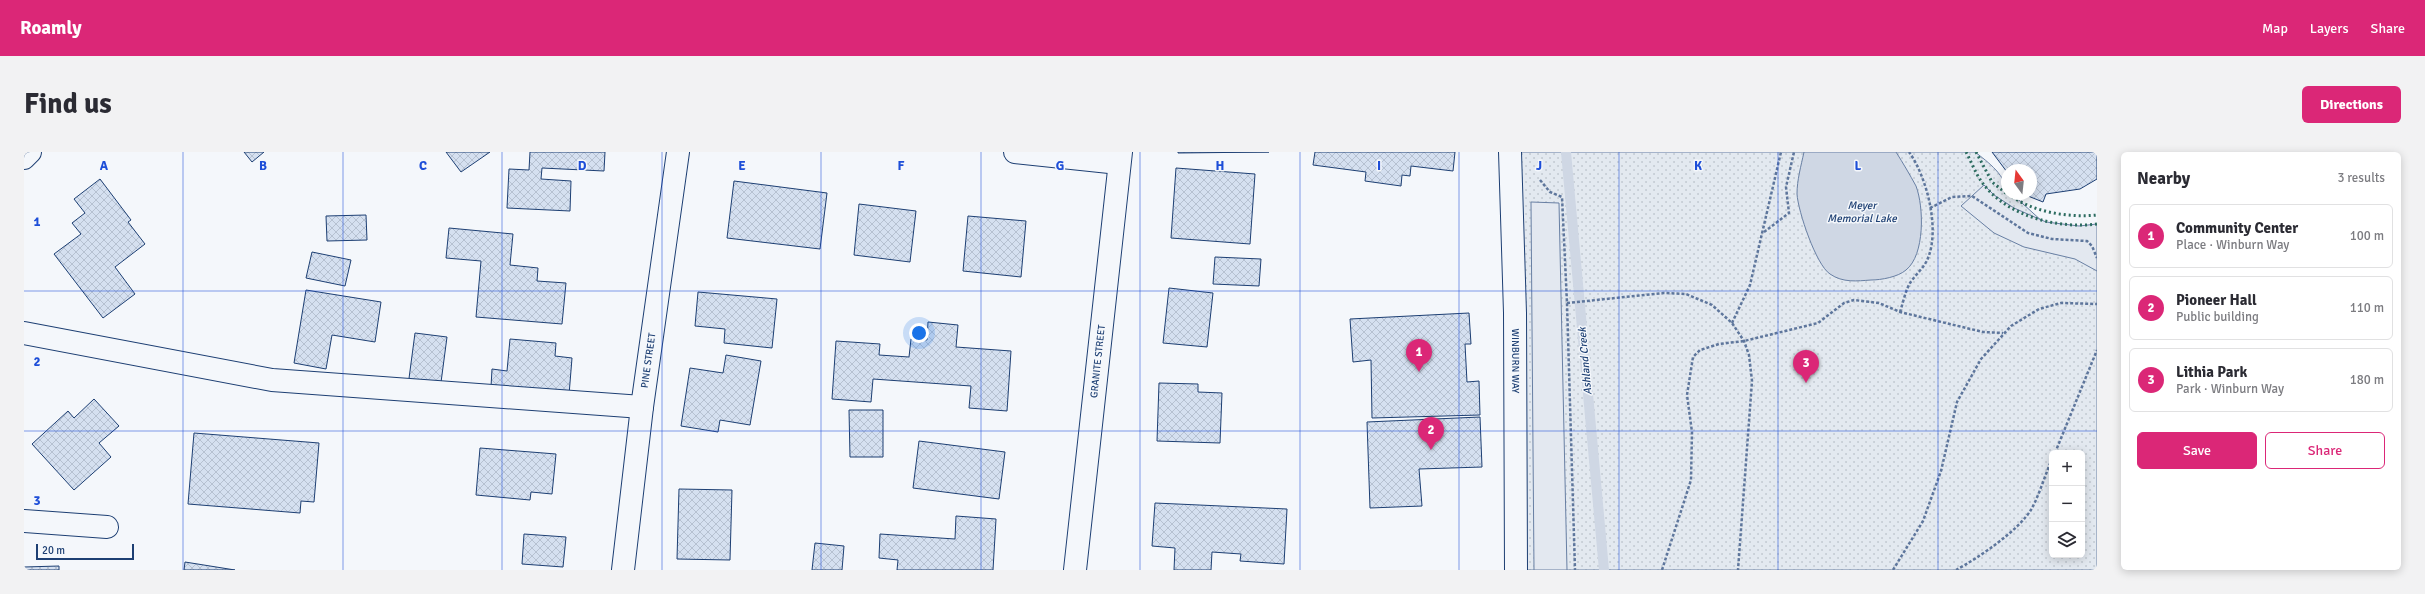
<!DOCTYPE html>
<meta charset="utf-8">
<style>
body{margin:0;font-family:Signika,sans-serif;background:#f2f2f3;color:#2b2b33}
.controls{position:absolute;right:12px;bottom:12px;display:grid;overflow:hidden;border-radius:6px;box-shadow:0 2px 10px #0003}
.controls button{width:36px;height:36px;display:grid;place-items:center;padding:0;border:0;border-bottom:1px solid #e1e1e2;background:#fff;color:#2b2b33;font:20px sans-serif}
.compass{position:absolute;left:1977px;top:12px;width:36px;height:36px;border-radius:50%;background:#fff;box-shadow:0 2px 10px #0003;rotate:345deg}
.scale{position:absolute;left:12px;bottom:10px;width:98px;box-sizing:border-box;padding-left:4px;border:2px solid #1d3f73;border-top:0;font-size:11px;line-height:14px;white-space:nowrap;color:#1d3f73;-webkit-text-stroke:3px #f4f7fb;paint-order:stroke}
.you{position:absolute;left:895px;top:181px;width:14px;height:14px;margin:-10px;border:3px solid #fff;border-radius:50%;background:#1a73e8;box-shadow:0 0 0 6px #1a73e833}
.badge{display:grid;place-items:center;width:26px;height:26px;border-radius:50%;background:#db2777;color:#fff;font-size:13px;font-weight:700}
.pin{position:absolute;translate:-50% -33px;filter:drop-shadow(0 1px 2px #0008)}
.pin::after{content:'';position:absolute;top:21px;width:14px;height:12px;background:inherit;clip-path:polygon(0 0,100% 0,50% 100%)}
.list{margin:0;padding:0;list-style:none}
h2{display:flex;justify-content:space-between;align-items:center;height:52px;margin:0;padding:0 16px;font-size:17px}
h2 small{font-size:13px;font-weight:400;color:#7c7c81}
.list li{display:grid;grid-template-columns:26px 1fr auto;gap:12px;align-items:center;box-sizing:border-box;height:64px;margin:0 8px 8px;padding:0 8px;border:1px solid #e1e1e2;border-radius:6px}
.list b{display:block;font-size:15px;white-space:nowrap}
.list p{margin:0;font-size:13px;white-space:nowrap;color:#7c7c81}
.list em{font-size:13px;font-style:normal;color:#7c7c81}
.actions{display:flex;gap:8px;padding:12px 16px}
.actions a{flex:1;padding:9px 0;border:1px solid #db2777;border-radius:6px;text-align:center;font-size:14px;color:#db2777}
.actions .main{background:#db2777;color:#fff}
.icon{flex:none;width:22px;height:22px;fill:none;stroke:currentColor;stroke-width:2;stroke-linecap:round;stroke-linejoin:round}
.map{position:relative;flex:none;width:2073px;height:418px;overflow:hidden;border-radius:6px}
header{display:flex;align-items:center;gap:24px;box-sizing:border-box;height:56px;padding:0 20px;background:#db2777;color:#fff}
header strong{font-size:19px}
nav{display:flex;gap:22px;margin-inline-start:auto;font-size:14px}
.intro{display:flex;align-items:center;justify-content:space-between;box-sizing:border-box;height:96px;padding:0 24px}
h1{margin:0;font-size:28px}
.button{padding:10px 18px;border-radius:6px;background:#db2777;color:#fff;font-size:14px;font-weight:700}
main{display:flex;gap:24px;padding:0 24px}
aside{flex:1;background:#fff;border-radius:6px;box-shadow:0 2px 10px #0003}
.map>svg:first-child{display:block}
.park{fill:url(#park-dots);stroke:#687fa3;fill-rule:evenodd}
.parking{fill:#e3e8f0;stroke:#687fa3}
.water{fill:#cfd7e4;stroke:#687fa3}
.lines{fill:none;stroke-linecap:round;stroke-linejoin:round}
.stream{stroke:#cfd7e4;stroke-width:10}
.building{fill:url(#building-cross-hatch);stroke:#1d3f73}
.minor-casing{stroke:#1d3f73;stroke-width:24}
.path{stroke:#5e769c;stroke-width:2.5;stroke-dasharray:3 2;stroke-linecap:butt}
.minor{stroke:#f4f7fb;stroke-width:22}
.hedge{stroke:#2c6c60;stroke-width:3;stroke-dasharray:2 3;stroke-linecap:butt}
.grid{fill:none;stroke:#1d4ed8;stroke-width:1;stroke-opacity:0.55}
.labels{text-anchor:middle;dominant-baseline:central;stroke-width:3;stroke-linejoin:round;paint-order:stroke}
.street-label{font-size:10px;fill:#1d3f73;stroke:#f4f7fb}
.water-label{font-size:11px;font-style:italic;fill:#1d3f73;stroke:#f4f7fb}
.grid-label{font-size:13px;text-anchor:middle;font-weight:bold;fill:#1d4ed8;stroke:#f4f7fb;stroke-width:3;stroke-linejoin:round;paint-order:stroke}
</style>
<header>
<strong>Roamly</strong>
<nav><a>Map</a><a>Layers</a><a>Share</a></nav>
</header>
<div class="intro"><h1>Find us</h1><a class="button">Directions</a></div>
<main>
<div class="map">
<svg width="2073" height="418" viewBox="0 0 2073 418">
<defs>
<pattern id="park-dots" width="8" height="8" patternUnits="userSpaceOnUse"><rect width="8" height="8" fill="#e3e9f0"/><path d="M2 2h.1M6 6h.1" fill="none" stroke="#c2c9d1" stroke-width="1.8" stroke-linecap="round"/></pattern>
<pattern id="building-cross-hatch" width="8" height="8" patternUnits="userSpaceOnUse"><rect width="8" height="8" fill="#d5e0f0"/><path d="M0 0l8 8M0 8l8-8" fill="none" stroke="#b6c1d1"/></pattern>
</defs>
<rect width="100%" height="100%" fill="#f4f7fb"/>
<path class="park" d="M1486 0H1951C1964 10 1983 24 1983 42H1988L2030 80 2073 101V418H1492ZM2028 301H2058V403H2028Z"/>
<g class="parking">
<polygon points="1960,33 1970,43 1990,56 2022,70 2055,74 2073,72 2073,119 2051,107 2000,95 1970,81 1937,54"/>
<polygon points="1507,50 1535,51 1543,418 1510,418"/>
</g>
<path class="water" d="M1780 0H1872C1879 11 1886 23 1892 34 1900 55 1901 103 1882 118 1874 125 1857 128 1847 128 1833 129 1819 131 1806 122 1792 113 1774 59 1773 42 1773 28 1777 14 1780 0Z"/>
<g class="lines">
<polyline class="stream" points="1542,0 1580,418"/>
</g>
<g class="building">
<polygon points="220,0 240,0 228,10"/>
<polygon points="422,0 466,0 437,20"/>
<polygon points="506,0 581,0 580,19 518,16 517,27 547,29 546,59 483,56 485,17 505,18"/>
<polygon points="1154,0 1245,0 1154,1"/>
<polygon points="1291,0 1431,0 1429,19 1387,14 1386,24 1378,23 1377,34 1341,29 1342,20 1289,13"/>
<polygon points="1968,0 2073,0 2073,27 2056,37 2022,42 2019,50 1999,42 2007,42 2007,18 1983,18 1983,20"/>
<polygon points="1152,16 1231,22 1226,92 1147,86"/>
<polygon points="76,27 107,68 104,70 121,92 91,115 111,142 79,166 30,102 57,82 48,71 61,61 50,47"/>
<polygon points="710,29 803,41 796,97 703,86"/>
<polygon points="835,52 892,59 886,110 830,103"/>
<polygon points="342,63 343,88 303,89 302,64"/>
<polygon points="944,64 1002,69 997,125 939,119"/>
<polygon points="425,76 489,82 486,113 514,116 513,129 542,131 538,172 452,165 457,109 422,106"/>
<polygon points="288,100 327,108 321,134 282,126"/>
<polygon points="1191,105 1237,107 1235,134 1189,132"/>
<polygon points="1145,136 1189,141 1183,195 1139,191"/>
<polygon points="282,138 357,150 351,190 308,183 302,217 270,211"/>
<polygon points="674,140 753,147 748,196 700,191 701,177 671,174"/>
<polygon points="1445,161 1447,192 1441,192 1443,230 1455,229 1456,263 1348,266 1347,208 1329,210 1326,167"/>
<polygon points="904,170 934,173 932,195 987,199 983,259 945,256 947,234 849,227 847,250 808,247 812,189 856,192 855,203 885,205 887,187 903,188"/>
<polygon points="391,181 423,185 416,238 384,234"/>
<polygon points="486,187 532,191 531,204 548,206 545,243 467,235 468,217 483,219"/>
<polygon points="702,203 737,209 726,273 696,268 694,280 657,274 666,216 699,221"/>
<polygon points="1135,231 1174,232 1174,240 1198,241 1196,291 1133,289"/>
<polygon points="70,247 95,274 75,291 87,305 50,338 8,292 44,259 50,266"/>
<polygon points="825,258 859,258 859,305 826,305"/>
<polygon points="1456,265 1458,315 1395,317 1398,354 1346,356 1343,270"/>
<polygon points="170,281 295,291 290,350 277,349 276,361 164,352"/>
<polygon points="895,289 981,300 975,347 889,336"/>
<polygon points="456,296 532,302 528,342 507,340 506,348 452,343"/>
<polygon points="655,337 708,338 706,408 653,407"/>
<polygon points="1131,351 1263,357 1260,412 1216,409 1217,402 1188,400 1187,418 1150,418 1151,396 1128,394"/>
<polygon points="932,364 972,367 969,418 873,418 874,408 855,406 856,382 931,387"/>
<polygon points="500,382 542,385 539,415 498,412"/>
<polygon points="791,391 820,394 818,418 788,418"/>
<polygon points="161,410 211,418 160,418"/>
<polygon points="35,414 35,418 0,418 0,415"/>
</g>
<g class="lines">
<defs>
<g id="minor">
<polyline points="991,0 1095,11"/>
<path id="s1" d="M1486 0 1491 161 1492 418"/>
<polyline points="0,6 6,0"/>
<polyline points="0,181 248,228 618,255"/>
<polyline points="0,369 83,375"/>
<path id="s2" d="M599 418 618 255 654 0"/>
<path id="s3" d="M1051 418 1097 0"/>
</g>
</defs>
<use href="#minor" class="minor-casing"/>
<g class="path">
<polyline points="1516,28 1526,40 1538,45 1543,151 1551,418"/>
<polyline points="1906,56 1928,45 1948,44 2004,81 2028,87 2063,89 2068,94 2073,106"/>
<polyline points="1740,80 1765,61 1762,35 1770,0"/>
<polyline points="1543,151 1640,141 1662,142 1688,153 1708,171 1720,189 1725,203 1728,229 1714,418"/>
<path d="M1876 160C1879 151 1881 140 1886 131 1891 123 1901 115 1904 106 1916 77 1903 25 1885 0"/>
<polyline points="1708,171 1726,133 1757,0"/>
<polyline points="2031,301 2073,198"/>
<polyline points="1638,418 1667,328 1668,280 1663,243 1669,205 1676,198 1695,192 1720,189 1794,171 1820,151 1830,148 1855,151 1876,160 1959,180 1979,181"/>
<polyline points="1869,418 1899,369 1917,319 1933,250 1957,207 1987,174 2015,157 2037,151 2073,152"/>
<path d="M1932 418C1954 406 1996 378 2008 356 2016 341 2021 323 2028 307"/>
</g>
<use href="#minor" class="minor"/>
<g class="hedge">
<path d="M1942 0C1948 11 1952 23 1960 33 1985 65 2035 77 2073 72"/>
<polyline points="1952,0 1968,30 1983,42"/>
<path d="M1984 42C2008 60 2044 66 2073 63"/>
</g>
</g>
<path class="grid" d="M159 0V418M319 0V418M478 0V418M638 0V418M797 0V418M957 0V418M1116 0V418M1276 0V418M1435 0V418M1595 0V418M1754 0V418M1914 0V418M0 139H2073M0 279H2073"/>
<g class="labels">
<g class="street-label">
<text stroke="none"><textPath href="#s2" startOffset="211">PINE STREET</textPath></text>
<text stroke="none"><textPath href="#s3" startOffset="210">GRANITE STREET</textPath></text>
<text stroke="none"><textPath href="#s1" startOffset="209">WINBURN WAY</textPath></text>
</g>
<g class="water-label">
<text x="1838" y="53">Meyer<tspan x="1838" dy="13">Memorial Lake</tspan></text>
<text transform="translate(1561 209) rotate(-95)">Ashland Creek</text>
</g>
</g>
<g class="grid-label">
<text x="80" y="18">A</text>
<text x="239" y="18">B</text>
<text x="399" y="18">C</text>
<text x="558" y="18">D</text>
<text x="718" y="18">E</text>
<text x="877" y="18">F</text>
<text x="1036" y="18">G</text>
<text x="1196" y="18">H</text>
<text x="1355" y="18">I</text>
<text x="1515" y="18">J</text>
<text x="1674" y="18">K</text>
<text x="1834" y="18">L</text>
<text x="13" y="74">1</text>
<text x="13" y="214">2</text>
<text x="13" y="353">3</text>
</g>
</svg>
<div class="controls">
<button>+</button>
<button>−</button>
<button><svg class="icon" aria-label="layers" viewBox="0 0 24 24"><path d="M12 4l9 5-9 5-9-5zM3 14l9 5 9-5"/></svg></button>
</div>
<svg class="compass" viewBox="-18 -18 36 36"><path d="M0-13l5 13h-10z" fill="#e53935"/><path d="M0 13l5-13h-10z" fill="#7c7c81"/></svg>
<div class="scale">20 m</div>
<div class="you"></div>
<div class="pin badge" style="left:1395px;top:220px">1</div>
<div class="pin badge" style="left:1407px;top:298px">2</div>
<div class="pin badge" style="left:1782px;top:231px">3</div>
</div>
<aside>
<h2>Nearby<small>3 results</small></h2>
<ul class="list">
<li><span class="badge">1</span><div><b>Community Center</b><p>Place · Winburn Way</p></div><em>100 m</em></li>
<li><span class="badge">2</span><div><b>Pioneer Hall</b><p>Public building</p></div><em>110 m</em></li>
<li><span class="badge">3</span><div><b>Lithia Park</b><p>Park · Winburn Way</p></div><em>180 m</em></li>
</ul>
<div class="actions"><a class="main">Save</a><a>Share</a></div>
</aside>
</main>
